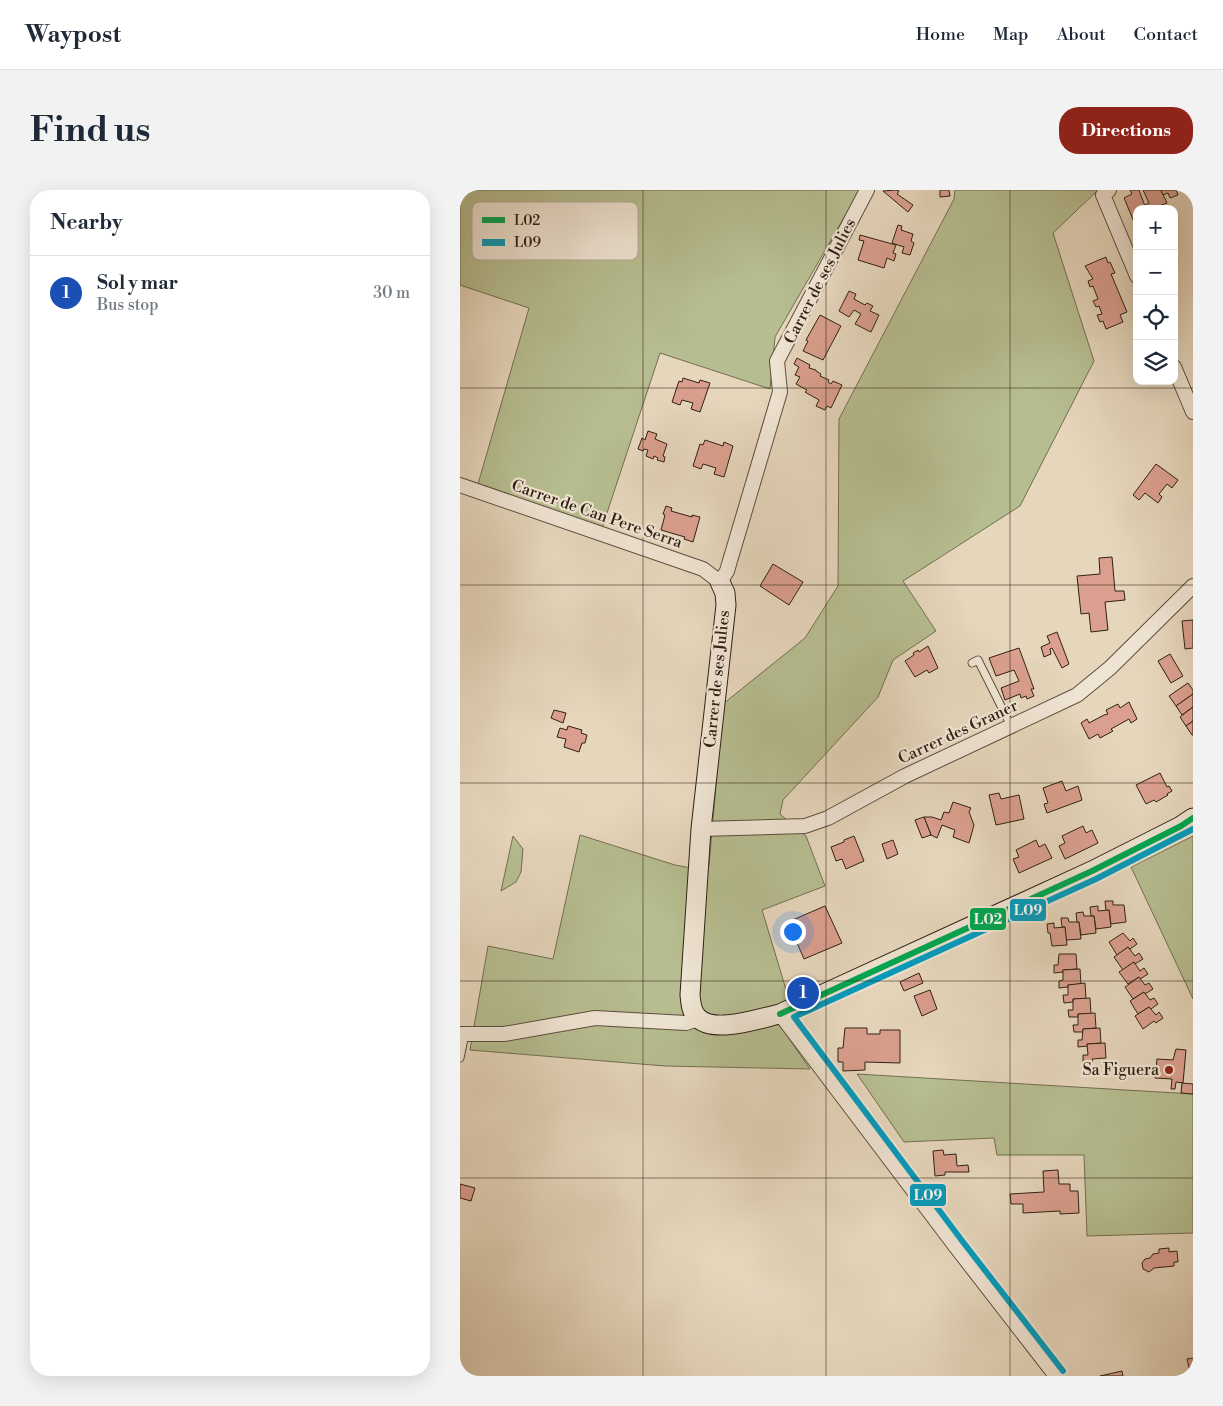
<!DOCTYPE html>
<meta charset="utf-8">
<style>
body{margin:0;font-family:"Libre Bodoni",serif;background:#f2f2f3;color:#1f2937}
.controls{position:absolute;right:15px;top:15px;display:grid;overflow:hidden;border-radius:10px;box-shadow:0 5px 20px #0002}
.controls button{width:45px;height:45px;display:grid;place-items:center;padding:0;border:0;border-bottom:1px solid #e0e1e3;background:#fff;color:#1f2937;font:25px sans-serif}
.you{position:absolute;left:332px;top:741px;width:18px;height:18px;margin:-12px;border:4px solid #fff;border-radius:50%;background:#1a73e8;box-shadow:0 0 0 8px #1a73e833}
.badge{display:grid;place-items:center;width:32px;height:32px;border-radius:50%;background:#8f2418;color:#fff;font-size:16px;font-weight:700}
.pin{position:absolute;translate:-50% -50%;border:2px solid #fff;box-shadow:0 1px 5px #0006}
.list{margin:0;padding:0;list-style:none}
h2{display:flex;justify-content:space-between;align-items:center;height:65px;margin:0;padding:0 20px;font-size:21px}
h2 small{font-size:16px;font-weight:400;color:#747a83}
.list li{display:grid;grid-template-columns:32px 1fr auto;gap:15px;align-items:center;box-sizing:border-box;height:75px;padding:0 20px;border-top:1px solid #e0e1e3}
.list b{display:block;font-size:19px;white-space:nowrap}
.list p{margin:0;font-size:16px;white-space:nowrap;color:#747a83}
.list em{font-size:16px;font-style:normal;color:#747a83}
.icon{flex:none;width:28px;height:28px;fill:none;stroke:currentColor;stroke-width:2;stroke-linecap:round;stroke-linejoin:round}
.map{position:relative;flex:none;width:733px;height:1186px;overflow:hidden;border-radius:20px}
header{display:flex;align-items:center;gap:30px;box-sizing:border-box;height:70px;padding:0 25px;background:#fff;border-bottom:1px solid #e0e1e3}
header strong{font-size:24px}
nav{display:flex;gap:28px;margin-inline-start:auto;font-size:18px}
.intro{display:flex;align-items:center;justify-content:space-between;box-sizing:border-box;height:120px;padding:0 30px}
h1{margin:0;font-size:35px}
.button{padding:12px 22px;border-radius:20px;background:#8f2418;color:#fff;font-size:18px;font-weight:700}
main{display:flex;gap:30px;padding:0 30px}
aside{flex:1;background:#fff;border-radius:20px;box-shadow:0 5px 20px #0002}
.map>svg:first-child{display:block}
.green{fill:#b6bd90;stroke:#736e52}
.building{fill:#da9f8e;stroke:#302014}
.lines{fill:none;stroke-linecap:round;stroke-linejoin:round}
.lane-casing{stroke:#5e4e3e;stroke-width:9}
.street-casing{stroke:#5e4e3e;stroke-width:16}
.secondary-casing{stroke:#302014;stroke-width:21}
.lane{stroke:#efe4d3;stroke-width:7}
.street{stroke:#efe4d3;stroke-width:14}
.secondary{stroke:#efe4d3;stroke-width:19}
.bus-1-casing{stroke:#efe4d3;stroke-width:10}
.bus-2-casing{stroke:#efe4d3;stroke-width:10}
.bus-1{stroke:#00a651;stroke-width:6}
.bus-2{stroke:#059bbb;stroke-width:6}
.grid{fill:none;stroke:#302014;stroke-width:1;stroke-opacity:0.55}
.poi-dot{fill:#8f2418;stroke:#efe4d3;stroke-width:2}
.labels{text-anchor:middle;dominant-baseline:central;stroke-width:4.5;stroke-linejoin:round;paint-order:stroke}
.street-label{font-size:16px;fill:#302014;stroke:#efe4d3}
.poi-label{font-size:16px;fill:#302014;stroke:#efe4d3;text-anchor:end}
.key{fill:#efe4d3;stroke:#b6a99a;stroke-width:1}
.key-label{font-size:14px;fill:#302014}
.line-badge{stroke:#efe4d3;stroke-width:2}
.badge-label{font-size:14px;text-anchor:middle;font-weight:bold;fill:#fff}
</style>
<header>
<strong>Waypost</strong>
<nav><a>Home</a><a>Map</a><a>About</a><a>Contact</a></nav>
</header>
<div class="intro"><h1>Find us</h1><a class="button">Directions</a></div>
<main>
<aside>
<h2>Nearby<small></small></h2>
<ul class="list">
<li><span class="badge" style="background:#1a4fb4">1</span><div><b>Sol y mar</b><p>Bus stop</p></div><em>30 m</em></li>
</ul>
</aside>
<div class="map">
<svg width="733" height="1186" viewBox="0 0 733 1186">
<rect width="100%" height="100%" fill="#e6d6bc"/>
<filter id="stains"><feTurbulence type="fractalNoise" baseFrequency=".004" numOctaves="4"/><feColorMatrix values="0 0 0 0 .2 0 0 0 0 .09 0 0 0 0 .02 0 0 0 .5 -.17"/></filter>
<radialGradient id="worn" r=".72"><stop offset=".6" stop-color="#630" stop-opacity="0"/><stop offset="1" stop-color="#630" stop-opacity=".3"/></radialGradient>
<g class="green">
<polygon points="0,0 400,0 315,147 310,199 200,163 142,338 18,294 69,118 0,95"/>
<polygon points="495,0 638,0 593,43 634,171 560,316 443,391 476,441 433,470 418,507 323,610 320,624 346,646 365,696 302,720 328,806 321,837 350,879 205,876 10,860 28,756 93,769 120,645 215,675 231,678 249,676 263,514 345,448 378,396 379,229 494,9"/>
<polygon points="53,646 63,659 61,682 56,692 41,701"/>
<polygon points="733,646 733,809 671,677"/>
<polygon points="397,884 733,904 733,1043 627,1046 624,965 537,965 534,948 444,952"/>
</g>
<g class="building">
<polygon points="436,0 439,1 437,4 453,15 448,22 423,1"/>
<polygon points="480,0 489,0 490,6 480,7"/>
<polygon points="670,0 679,0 686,19 677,19 677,39 664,8 672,4"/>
<polygon points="683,0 701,0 707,13 699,16 700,19 686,19 685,15 689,13"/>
<polygon points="701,0 716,0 718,5 710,8 708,3 703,5"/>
<polygon points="438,35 442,36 441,40 453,44 451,51 454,53 450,65 442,63 444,57 432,53"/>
<polygon points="400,45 436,55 433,63 436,64 434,71 427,68 424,78 398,70 404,51 399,50"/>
<polygon points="646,67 648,73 650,72 655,83 651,84 667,122 660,125 663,132 646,139 643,131 640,132 637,125 642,124 639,116 636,117 633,111 638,109 633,96 630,97 628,91 633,89 625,76"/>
<polygon points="389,101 396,104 394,109 405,115 407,113 413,116 410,121 419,125 411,142 395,134 401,124 394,120 389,127 379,121"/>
<polygon points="360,125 381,136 363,170 343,161 348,151 346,150"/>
<polygon points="337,168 350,175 349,178 356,180 356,181 361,184 360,186 369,190 368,192 371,194 373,191 382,195 371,218 367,216 365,220 356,216 359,210 345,202 347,200 336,194 340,187 335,185 339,177 334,174"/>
<polygon points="223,188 239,193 240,190 250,193 240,222 231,219 233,213 222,210 220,215 212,212 219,191 222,192"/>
<polygon points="188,241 197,244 195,249 207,254 203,266 205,267 204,272 197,270 198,268 194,266 193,269 186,266 188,260 184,259 183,261 178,259 182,248 185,250"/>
<polygon points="245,250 263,256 264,252 273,256 264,287 254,284 256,278 243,274 241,279 233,276 240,254 243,255"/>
<polygon points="696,274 718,290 712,298 707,294 699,304 702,307 698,313 685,303 679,310 673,305"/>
<polygon points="206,316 212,318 211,321 232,327 232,325 240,327 233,352 224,349 225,347 201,340 205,325 203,324"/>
<polygon points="652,367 655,401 664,401 665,410 645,412 648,440 631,442 629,423 621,424 617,386 640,384 639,368"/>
<polygon points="313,374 343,392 329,415 300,396"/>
<polygon points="733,430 733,458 725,459 722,431"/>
<polygon points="597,442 609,474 602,478 592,458 590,459 591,464 584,467 581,457 590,453 587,446"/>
<polygon points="468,456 478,478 469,483 467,480 455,487 445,471 454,465 453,463 458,460 459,462"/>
<polygon points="559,458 574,499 571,499 574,506 567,509 566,506 561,508 560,504 545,510 541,498 559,491 554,480 536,486 529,468"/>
<polygon points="710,464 723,486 711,493 698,471"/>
<polygon points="728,493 733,500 733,504 716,516 709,506"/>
<polygon points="733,504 733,517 722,525 716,516"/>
<polygon points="669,512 677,529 671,533 669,529 651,539 653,541 640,548 638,544 629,549 621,533 627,529 629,533 644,525 648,524 646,520 658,514 660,518"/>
<polygon points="733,517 733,531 726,536 720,527"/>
<polygon points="94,520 106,523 103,533 91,528"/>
<polygon points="733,531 733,545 732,545 726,536"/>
<polygon points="108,536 122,540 121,543 127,545 125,553 122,553 119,562 104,557 106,549 97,547 100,538 107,540"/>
<polygon points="700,583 707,597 709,596 712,601 707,604 708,605 696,612 694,610 686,614 676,595"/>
<polygon points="602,591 606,601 618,596 622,610 587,623 584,614 588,613 583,598"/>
<polygon points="539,603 541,609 559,605 564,629 536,635 529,605"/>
<polygon points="493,612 511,618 509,622 514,635 509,653 493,647 495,640 482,635 477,648 471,645 464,627 472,627 481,630 484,622 489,623"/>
<polygon points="464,627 471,645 462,648 455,630"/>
<polygon points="623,636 626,643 632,640 638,653 605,669 599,656 605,653 602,646"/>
<polygon points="394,646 404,671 386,679 382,669 376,671 371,657 384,652 384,650"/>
<polygon points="433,650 438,664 427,669 422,654"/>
<polygon points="576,650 579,657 585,654 592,668 559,683 553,669 559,667 556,660"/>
<polygon points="645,711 653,711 653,715 664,715 666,732 651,734 649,720 646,721"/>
<polygon points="365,716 382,753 344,769 328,732"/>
<polygon points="638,716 638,721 649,720 651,737 636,739 634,726 631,726 630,717"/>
<polygon points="623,722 624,726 634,726 636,743 621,745 619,732 617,732 616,723"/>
<polygon points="601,728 608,728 609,732 619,732 621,749 606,750 605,737 602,737"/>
<polygon points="594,733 594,738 605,737 607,755 592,756 590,743 588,743 587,734"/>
<polygon points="663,743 670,751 673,748 677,754 670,759 668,757 657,765 649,752"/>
<polygon points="668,757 675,766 679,763 683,769 675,774 674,772 663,780 654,767"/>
<polygon points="599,764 616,764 617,779 603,780 603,782 594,783 594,775 598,775"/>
<polygon points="674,772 680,781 684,778 688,784 680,789 679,787 668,794 659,782"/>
<polygon points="620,779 621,794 608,795 608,797 599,798 599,791 603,790 603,780"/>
<polygon points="459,783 463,793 444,801 440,792"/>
<polygon points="679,787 685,795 689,793 693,799 685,804 684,802 673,809 665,797"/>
<polygon points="625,793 626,809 613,809 613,812 604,813 603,805 608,805 608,795"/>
<polygon points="470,800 477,819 462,826 454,806"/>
<polygon points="684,802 690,810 694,808 698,814 691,819 689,817 678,824 670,811"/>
<polygon points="630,808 631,824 618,824 618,827 609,827 608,820 613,820 613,809"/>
<polygon points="689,817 696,825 699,822 703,828 696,833 694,831 683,839 675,826"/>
<polygon points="635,823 636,838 623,839 623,842 614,842 613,835 618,835 618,824"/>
<polygon points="385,838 407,838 407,844 420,844 420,840 440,840 440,873 405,872 405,880 383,881 383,872 378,872 378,858 383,858"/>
<polygon points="640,838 641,853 627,854 628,856 618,857 618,850 622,850 623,839"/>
<polygon points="645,853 646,868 632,869 633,871 623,872 623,865 628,865 627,854"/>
<polygon points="716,859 726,860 723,893 716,892 715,899 711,899 712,889 695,888 695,882 694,881 694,879 696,879 697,869 713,870"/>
<polygon points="722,893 733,894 733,904 721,903"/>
<polygon points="483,960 484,965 496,964 497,976 508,975 509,982 485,982 485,985 475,986 473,961"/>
<polygon points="598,980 599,994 610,994 610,1001 618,1001 619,1023 600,1024 600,1021 563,1023 563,1014 551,1014 550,1004 584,1002 583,981"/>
<polygon points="0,994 15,998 11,1011 0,1008"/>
<polygon points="709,1058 709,1062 717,1061 718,1072 714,1072 714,1076 694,1078 689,1082 683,1079 682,1073 685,1069 690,1068 693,1064 699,1063 699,1059"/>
<polygon points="733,1168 733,1186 731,1186 727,1169"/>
<polygon points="662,1181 663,1186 640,1186"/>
</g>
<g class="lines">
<defs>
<g id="lane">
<polyline points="512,473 518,470 551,536"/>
<polyline points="0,868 5,844"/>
</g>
<g id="street">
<polyline points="649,0 643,5 677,86"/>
<polyline points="714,177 733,222"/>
<polyline points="0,295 243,379 260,392 267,381 320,202 317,171 407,0"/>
<polyline points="241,639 345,636 368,628 445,586 617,505 650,478 733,396"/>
<polyline points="320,824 496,1057 596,1186"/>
<polyline points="0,844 44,844 135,828 226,833 238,829"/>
</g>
<path id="secondary" d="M260 392 265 403 266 415 241 639 230 805C231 813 231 821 237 827 253 845 300 828 320 824L632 681 721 636 733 628"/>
</defs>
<use href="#lane" class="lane-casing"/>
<use href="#street" class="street-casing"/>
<use href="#secondary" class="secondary-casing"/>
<use href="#lane" class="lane"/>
<use href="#street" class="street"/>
<use href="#secondary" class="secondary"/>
<defs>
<polyline id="bus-1" points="320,824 632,681 721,636 733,628"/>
<polyline id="bus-2" points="603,1181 503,1052 334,827 636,689 733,639"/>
</defs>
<use href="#bus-1" class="bus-1-casing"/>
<use href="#bus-2" class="bus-2-casing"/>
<use href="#bus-1" class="bus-1"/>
<use href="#bus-2" class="bus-2"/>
</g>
<path class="grid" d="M183 0V1186M366 0V1186M550 0V1186M0 198H733M0 395H733M0 593H733M0 791H733M0 988H733"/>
<circle class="poi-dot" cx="709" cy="880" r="5"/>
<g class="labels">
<g class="street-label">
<text transform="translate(360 91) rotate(-63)">Carrer de ses Julies</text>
<text transform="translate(137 324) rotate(19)">Carrer de Can Pere Serra</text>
<text transform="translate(257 489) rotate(-84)">Carrer de ses Julies</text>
<text transform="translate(498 542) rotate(-25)">Carrer des Graner</text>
</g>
<g class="poi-label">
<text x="699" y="880">Sa Figuera</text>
</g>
</g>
<rect x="12" y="12" width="166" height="58" rx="8" class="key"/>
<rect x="22" y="27" width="23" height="6" fill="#00a651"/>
<rect x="22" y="49" width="23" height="7" fill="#059bbb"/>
<g class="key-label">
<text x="54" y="35">L02</text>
<text x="54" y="57">L09</text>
</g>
<g class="line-badge">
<rect x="549" y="708" width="38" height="24" rx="5" fill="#059bbb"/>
<rect x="509" y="717" width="38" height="24" rx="5" fill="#00a651"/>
<rect x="449" y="993" width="38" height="24" rx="5" fill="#059bbb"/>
</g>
<g class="badge-label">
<text x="568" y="725">L09</text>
<text x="528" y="734">L02</text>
<text x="468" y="1010">L09</text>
</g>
<rect width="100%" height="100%" filter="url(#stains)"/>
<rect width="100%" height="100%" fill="url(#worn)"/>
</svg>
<div class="controls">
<button>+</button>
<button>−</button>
<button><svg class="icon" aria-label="locate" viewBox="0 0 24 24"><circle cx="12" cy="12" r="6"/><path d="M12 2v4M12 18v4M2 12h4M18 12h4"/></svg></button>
<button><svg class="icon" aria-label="layers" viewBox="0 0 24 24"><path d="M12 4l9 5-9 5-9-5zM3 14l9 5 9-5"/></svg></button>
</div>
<div class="you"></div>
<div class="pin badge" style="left:343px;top:803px;background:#1a4fb4">1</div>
</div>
</main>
